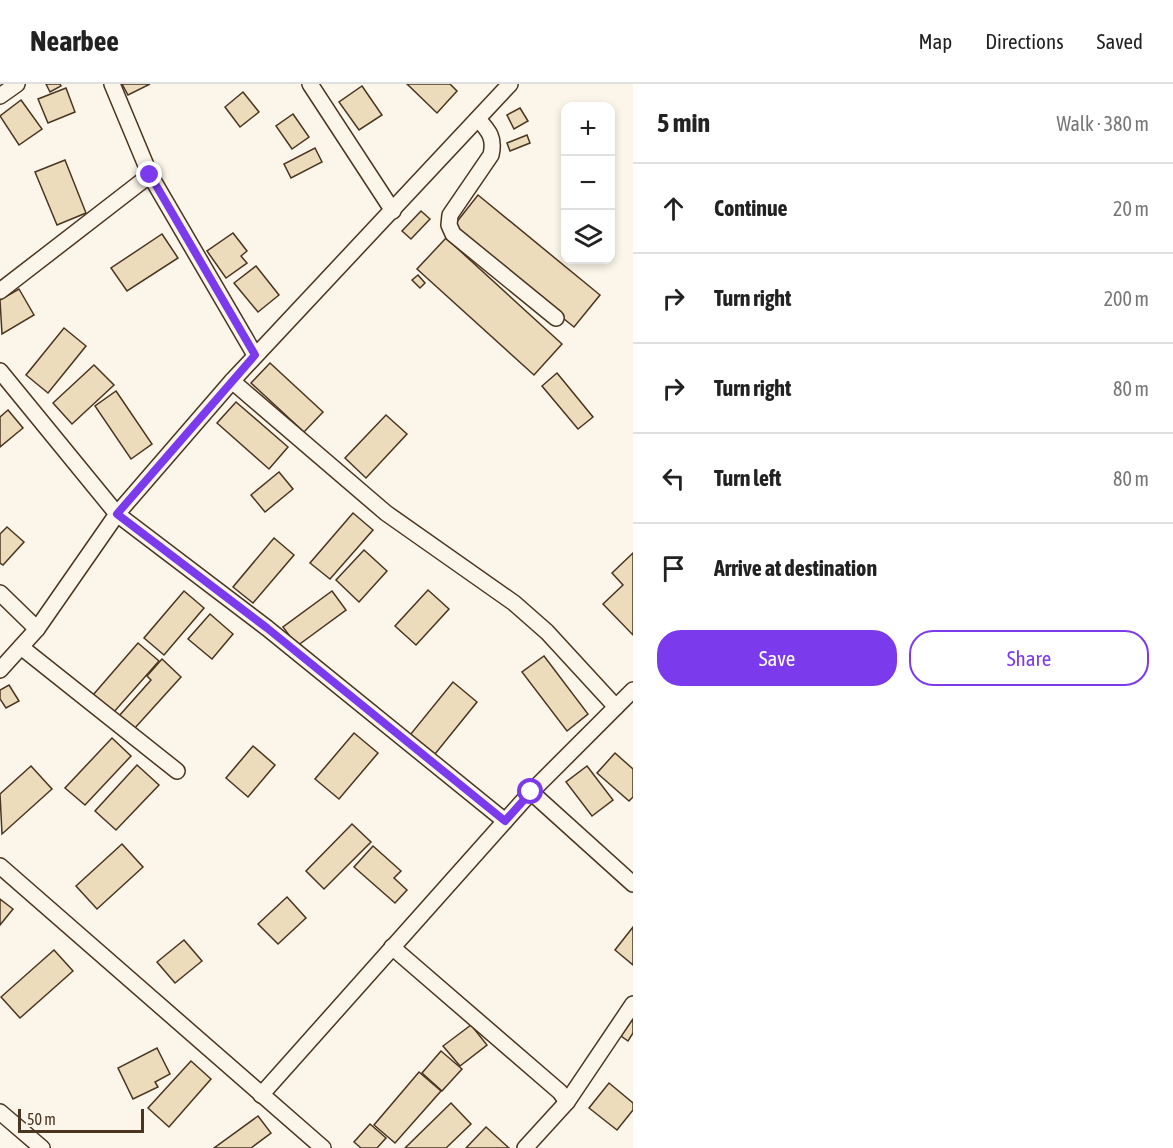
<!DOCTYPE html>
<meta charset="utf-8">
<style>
body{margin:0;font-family:"Asap Condensed",sans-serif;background:#f6f6f6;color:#222}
.controls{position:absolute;right:18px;top:18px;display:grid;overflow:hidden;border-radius:12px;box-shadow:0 3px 9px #0003}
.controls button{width:54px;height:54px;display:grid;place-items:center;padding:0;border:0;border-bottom:2px solid #e0e0e0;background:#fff;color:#222;font:30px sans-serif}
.scale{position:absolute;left:18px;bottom:15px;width:126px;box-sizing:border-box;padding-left:6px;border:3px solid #4a3520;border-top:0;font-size:16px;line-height:21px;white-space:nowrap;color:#4a3520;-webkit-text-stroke:4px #fbf6e9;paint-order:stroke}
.stop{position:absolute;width:18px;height:18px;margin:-14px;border:4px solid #7c3aed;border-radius:50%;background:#fff}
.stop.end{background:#7c3aed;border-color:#fff;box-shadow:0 2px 6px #0008}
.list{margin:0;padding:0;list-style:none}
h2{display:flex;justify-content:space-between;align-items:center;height:78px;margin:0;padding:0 24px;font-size:26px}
h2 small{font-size:20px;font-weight:400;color:#767676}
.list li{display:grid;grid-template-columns:39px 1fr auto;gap:18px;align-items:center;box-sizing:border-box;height:90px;padding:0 24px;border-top:2px solid #e0e0e0}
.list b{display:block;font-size:22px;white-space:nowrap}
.list em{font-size:20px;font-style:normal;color:#767676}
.actions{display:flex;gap:12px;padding:18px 24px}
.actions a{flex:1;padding:14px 0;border:2px solid #7c3aed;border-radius:24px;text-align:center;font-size:21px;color:#7c3aed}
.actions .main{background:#7c3aed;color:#fff}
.icon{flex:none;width:33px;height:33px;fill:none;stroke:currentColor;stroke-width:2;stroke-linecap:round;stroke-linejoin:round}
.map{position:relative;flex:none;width:633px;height:1064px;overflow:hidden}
header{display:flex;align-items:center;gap:36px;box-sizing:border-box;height:84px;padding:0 30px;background:#fff;border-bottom:2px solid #e0e0e0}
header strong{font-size:28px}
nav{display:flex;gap:33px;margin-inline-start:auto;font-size:21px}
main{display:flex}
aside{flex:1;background:#fff}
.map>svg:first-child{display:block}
.building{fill:#ecdcbc;stroke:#4a3520;stroke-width:1.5}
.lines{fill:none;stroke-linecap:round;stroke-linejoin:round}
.minor-casing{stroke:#4a3520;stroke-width:18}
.minor{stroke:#fbf6e9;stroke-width:15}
.route{stroke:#7c3aed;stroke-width:8}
</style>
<header>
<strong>Nearbee</strong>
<nav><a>Map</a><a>Directions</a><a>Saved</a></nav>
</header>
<main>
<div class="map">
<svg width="633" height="1064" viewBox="0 0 633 1064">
<rect width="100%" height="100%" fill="#fbf6e9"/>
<g class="building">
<polygon points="46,0 60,0 61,2 50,8"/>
<polygon points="122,0 150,0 128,11"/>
<polygon points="407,0 450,0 457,7 437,29"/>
<polygon points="362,2 382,31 359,46 339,18"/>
<polygon points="66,4 75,28 48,39 38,15"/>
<polygon points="243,8 259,28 240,43 225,23"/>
<polygon points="21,16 42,45 19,61 0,32"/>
<polygon points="520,24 528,37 514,45 507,31"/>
<polygon points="293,30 309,53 292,65 276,42"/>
<polygon points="527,51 530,59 510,67 507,59"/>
<polygon points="315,64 322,78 291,94 284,80"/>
<polygon points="65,76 86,129 57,141 35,88"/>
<polygon points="478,111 600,211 574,243 452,144"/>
<polygon points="421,127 430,135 411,155 402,147"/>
<polygon points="233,149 247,167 241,172 247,179 226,194 207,167"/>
<polygon points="162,150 178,174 127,207 111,184"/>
<polygon points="446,154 562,260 534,291 417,185"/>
<polygon points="256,182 279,211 258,228 234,199"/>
<polygon points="418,191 425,199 420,204 412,196"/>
<polygon points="19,205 34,231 2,250 0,216"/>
<polygon points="64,244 86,262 48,309 26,291"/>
<polygon points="270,279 323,328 304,348 251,299"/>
<polygon points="94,281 114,301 72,340 53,319"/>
<polygon points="557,289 593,333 578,345 542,302"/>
<polygon points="116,307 152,360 131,375 95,322"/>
<polygon points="236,318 288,363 269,385 217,339"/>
<polygon points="8,326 23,344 0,363 0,333"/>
<polygon points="386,331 407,350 366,394 345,374"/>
<polygon points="279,388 293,405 265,428 251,411"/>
<polygon points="353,429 373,446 330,495 310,479"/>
<polygon points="7,443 24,458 3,481 0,479 0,450"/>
<polygon points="274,454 294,471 253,519 233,503"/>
<polygon points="364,466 387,487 359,518 336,496"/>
<polygon points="633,469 633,551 603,520 623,501 612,489"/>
<polygon points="428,506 449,525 416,561 395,542"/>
<polygon points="184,507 204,524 164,571 144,554"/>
<polygon points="332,507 346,526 297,562 283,543"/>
<polygon points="210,530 233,550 212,575 188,555"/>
<polygon points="138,559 159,577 113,629 93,611"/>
<polygon points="544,572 588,630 567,647 522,588"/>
<polygon points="162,575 181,593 134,645 119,632 151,596 147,592"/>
<polygon points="453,598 477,618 435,670 410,651"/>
<polygon points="9,601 19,617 6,624 0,615 0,606"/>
<polygon points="354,649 378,669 339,715 315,695"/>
<polygon points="112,654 131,672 85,721 65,704"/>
<polygon points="253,662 275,681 248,713 226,694"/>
<polygon points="615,669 633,685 633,713 629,717 597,689"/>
<polygon points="137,681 159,701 116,746 95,727"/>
<polygon points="31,682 52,705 2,750 0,710"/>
<polygon points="587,682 613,716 592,732 566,698"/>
<polygon points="352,740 371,758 324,805 306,787"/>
<polygon points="122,760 143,783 97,825 76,802"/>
<polygon points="373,762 401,787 394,794 407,806 395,819 354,783"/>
<polygon points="287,813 306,834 278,860 258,840"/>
<polygon points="0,815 13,825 0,841"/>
<polygon points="633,843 633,881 615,866"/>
<polygon points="184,856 202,877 175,899 157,878"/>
<polygon points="54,866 73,887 20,934 1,913"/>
<polygon points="633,935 633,949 628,957 621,952"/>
<polygon points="471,941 487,961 460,982 443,962"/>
<polygon points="157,964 170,990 155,998 158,1003 133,1015 118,984"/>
<polygon points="441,967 462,985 442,1007 422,989"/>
<polygon points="191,977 211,995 169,1043 148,1024"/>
<polygon points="419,988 441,1007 395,1059 374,1041"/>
<polygon points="609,999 633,1019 633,1026 617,1046 589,1024"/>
<polygon points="451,1019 471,1040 446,1064 405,1064"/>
<polygon points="258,1032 271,1049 251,1064 214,1064"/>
<polygon points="370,1040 386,1054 377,1064 361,1064 354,1058"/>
<polygon points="486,1043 509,1064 466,1064"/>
</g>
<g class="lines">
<defs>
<g id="minor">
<polyline points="112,0 150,91 255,271"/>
<polyline points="310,0 393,127"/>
<polyline points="0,12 17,0"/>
<path d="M478 35C489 47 495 54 491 71L450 131 449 141 453 150 556 234"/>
<polyline points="0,207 150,91"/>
<polyline points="0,287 117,430 267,544 505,737"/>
<polyline points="232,297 386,429 514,519 547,548 616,623"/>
<polyline points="0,509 37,545"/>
<polyline points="21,563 177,687"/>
<polyline points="0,586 37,545 117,430 232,297 510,0"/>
<polyline points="531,708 633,800"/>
<polyline points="0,782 323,1064"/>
<polyline points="392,863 560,1008 567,1018"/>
<polyline points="261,1011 531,708 633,606"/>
<polyline points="0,1028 42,1064"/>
<polyline points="525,1064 567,1018 633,920"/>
</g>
</defs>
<use href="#minor" class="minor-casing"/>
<use href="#minor" class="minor"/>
</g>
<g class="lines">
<polyline class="route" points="150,91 255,271 117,430 267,544 505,737 531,708"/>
</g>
</svg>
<div class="controls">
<button>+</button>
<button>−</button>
<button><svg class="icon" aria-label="layers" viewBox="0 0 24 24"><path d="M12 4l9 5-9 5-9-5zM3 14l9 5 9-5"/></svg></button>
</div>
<div class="scale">50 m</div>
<div class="stop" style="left:531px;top:708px"></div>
<div class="stop end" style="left:150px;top:91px"></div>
</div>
<aside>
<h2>5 min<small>Walk · 380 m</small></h2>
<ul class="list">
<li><svg class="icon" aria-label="ahead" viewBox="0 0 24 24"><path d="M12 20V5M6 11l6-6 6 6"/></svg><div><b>Continue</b></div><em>20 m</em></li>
<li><svg class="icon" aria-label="right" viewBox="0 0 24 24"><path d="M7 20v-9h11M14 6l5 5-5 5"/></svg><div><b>Turn right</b></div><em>200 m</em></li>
<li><svg class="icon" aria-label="right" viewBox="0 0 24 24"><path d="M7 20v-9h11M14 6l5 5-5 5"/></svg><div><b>Turn right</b></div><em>80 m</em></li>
<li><svg class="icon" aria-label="left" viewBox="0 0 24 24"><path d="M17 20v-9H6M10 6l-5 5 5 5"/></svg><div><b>Turn left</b></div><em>80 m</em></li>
<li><svg class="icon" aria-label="arrive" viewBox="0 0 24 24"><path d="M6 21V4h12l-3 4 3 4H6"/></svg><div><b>Arrive at destination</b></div></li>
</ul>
<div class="actions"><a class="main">Save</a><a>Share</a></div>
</aside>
</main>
